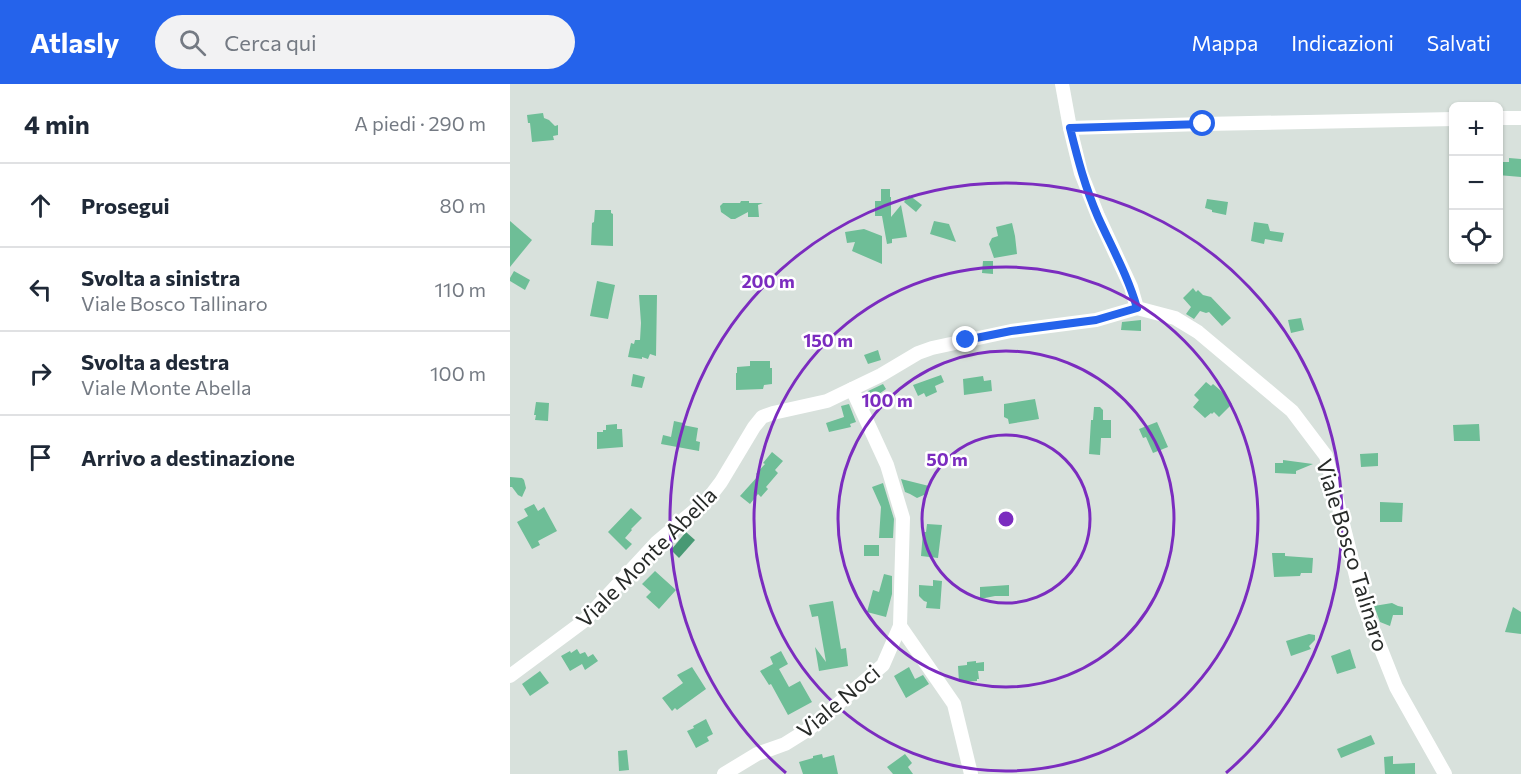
<!DOCTYPE html>
<html lang="it">
<meta charset="utf-8">
<style>
body{margin:0;font-family:Commissioner,sans-serif;background:#f2f2f3;color:#1f2937}
.controls{position:absolute;right:18px;top:18px;display:grid;overflow:hidden;border-radius:9px;box-shadow:0 2px 4px #0004}
.controls button{width:54px;height:54px;display:grid;place-items:center;padding:0;border:0;border-bottom:2px solid #e0e1e3;background:#fff;color:#1f2937;font:30px sans-serif}
.stop{position:absolute;width:18px;height:18px;margin:-14px;border:4px solid #2563eb;border-radius:50%;background:#fff}
.stop.end{background:#2563eb;border-color:#fff;box-shadow:0 2px 6px #0008}
.list{margin:0;padding:0;list-style:none}
h2{display:flex;justify-content:space-between;align-items:center;height:78px;margin:0;padding:0 24px;font-size:26px}
h2 small{font-size:20px;font-weight:400;color:#747a83}
.list li{display:grid;grid-template-columns:39px 1fr auto;gap:18px;align-items:center;box-sizing:border-box;height:84px;padding:0 24px;border-top:2px solid #e0e1e3}
.list b{display:block;font-size:22px;white-space:nowrap}
.list p{margin:0;font-size:20px;white-space:nowrap;color:#747a83}
.list em{font-size:20px;font-style:normal;color:#747a83}
.icon{flex:none;width:33px;height:33px;fill:none;stroke:currentColor;stroke-width:2;stroke-linecap:round;stroke-linejoin:round}
.map{position:relative;flex:none;width:1011px;height:690px;overflow:hidden}
header{display:flex;align-items:center;gap:36px;box-sizing:border-box;height:84px;padding:0 30px;background:#2563eb;color:#fff}
header strong{font-size:28px}
nav{display:flex;gap:33px;margin-inline-start:auto;font-size:21px}
.search{width:420px;height:54px;background:#f2f2f3;display:flex;align-items:center;gap:15px;box-sizing:border-box;padding:0 21px;border-radius:33px;color:#747a83;font-size:22px}
main{display:flex}
aside{flex:1;background:#fff}
.map>svg:first-child{display:block}
.water{fill:#489974}
.building{fill:#6ebe97}
.lines{fill:none;stroke-linecap:round;stroke-linejoin:round}
.street{stroke:#fff;stroke-width:14}
.route{stroke:#2563eb;stroke-width:8}
.ring{fill:none;stroke:#7b2cbf;stroke-width:3}
.labels{text-anchor:middle;dominant-baseline:central;stroke-width:5;stroke-linejoin:round;paint-order:stroke}
.street-label{font-size:22px;fill:#282b29;stroke:#fff}
.centre{fill:#7b2cbf;stroke:#fff;stroke-width:3}
.ring-label{font-size:18px;text-anchor:middle;font-weight:bold;fill:#7b2cbf;stroke:#fff;stroke-width:5;stroke-linejoin:round;paint-order:stroke}
</style>
<header>
<strong>Atlasly</strong>
<div class="search"><svg class="icon" aria-label="search" viewBox="0 0 24 24"><circle cx="10" cy="10" r="6"/><path d="M15 15l6 6"/></svg>Cerca qui</div>
<nav><a>Mappa</a><a>Indicazioni</a><a>Salvati</a></nav>
</header>
<main>
<aside>
<h2>4 min<small>A piedi · 290 m</small></h2>
<ul class="list">
<li><svg class="icon" aria-label="ahead" viewBox="0 0 24 24"><path d="M12 20V5M6 11l6-6 6 6"/></svg><div><b>Prosegui</b></div><em>80 m</em></li>
<li><svg class="icon" aria-label="left" viewBox="0 0 24 24"><path d="M17 20v-9H6M10 6l-5 5 5 5"/></svg><div><b>Svolta a sinistra</b><p>Viale Bosco Tallinaro</p></div><em>110 m</em></li>
<li><svg class="icon" aria-label="right" viewBox="0 0 24 24"><path d="M7 20v-9h11M14 6l5 5-5 5"/></svg><div><b>Svolta a destra</b><p>Viale Monte Abella</p></div><em>100 m</em></li>
<li><svg class="icon" aria-label="arrive" viewBox="0 0 24 24"><path d="M6 21V4h12l-3 4 3 4H6"/></svg><div><b>Arrivo a destinazione</b></div></li>
</ul>
</aside>
<div class="map">
<svg width="1011" height="690" viewBox="0 0 1011 690">
<rect width="100%" height="100%" fill="#d8e1dc"/>
<polygon class="water" points="176,448 185,456 169,474 161,466"/>
<g class="building">
<polygon points="33,29 34,34 39,36 45,42 48,41 48,51 43,52 44,56 22,58 20,39 18,39 17,31"/>
<polygon points="999,74 1011,75 1011,93 988,91 988,78 999,78"/>
<polygon points="371,105 380,105 380,113 381,113 381,133 391,121 397,153 382,155 382,159 377,160 372,132 365,132 365,117 371,117"/>
<polygon points="399,111 412,121 406,128 394,118"/>
<polygon points="697,115 718,118 716,131 702,128 702,126 695,124"/>
<polygon points="231,117 239,117 239,119 253,119 248,121 249,133 238,133 238,128 225,135 221,135 211,128 210,122 213,119 230,119"/>
<polygon points="85,126 101,126 101,129 103,130 103,162 81,161 82,139 84,138"/>
<polygon points="0,137 22,156 0,183"/>
<polygon points="424,137 439,140 446,158 420,150"/>
<polygon points="744,138 758,140 760,147 774,149 772,158 755,155 754,160 741,157"/>
<polygon points="502,139 505,152 507,170 484,174 479,160 482,154 488,152 486,143"/>
<polygon points="354,145 372,152 372,180 342,167 345,158 337,159 335,148"/>
<polygon points="473,177 483,177 483,190 472,189"/>
<polygon points="4,187 20,196 15,206 0,197 0,194"/>
<polygon points="87,197 105,201 98,235 80,232"/>
<polygon points="683,204 686,208 688,206 693,211 701,213 721,234 712,242 699,228 696,229 690,227 684,235 676,230 681,223 673,214"/>
<polygon points="129,211 147,211 146,272 140,270 138,275 132,273 132,275 118,273 121,259 124,260 125,256 130,256 131,239"/>
<polygon points="791,234 794,246 781,249 778,236"/>
<polygon points="631,236 631,247 611,246 612,238"/>
<polygon points="368,266 371,276 358,280 354,271"/>
<polygon points="240,277 260,277 260,284 262,284 262,300 254,301 253,305 226,306 226,289 227,289 227,283 240,282"/>
<polygon points="123,290 135,293 132,304 121,302"/>
<polygon points="431,291 434,298 425,302 427,308 416,313 414,309 408,312 403,301"/>
<polygon points="473,292 474,297 481,296 482,307 454,311 453,295"/>
<polygon points="696,298 701,302 703,300 717,312 716,314 722,320 709,333 704,328 702,330 701,329 695,334 683,323 689,316 684,311"/>
<polygon points="373,300 376,305 369,310 368,314 358,319 354,309"/>
<polygon points="525,315 529,335 499,340 498,335 494,333 494,320"/>
<polygon points="26,318 39,319 38,337 25,336 26,331 24,331"/>
<polygon points="339,320 346,338 340,340 341,343 319,348 316,339 334,333 331,322"/>
<polygon points="584,323 590,323 593,326 593,336 601,336 601,354 591,354 590,371 579,370 581,336 583,336"/>
<polygon points="164,337 173,339 173,341 188,344 186,357 190,358 189,367 151,360 153,351 161,353"/>
<polygon points="647,338 658,363 643,369 636,353 633,354 629,345"/>
<polygon points="107,340 107,345 112,345 113,363 87,365 87,348 93,348 93,346 96,346 96,341"/>
<polygon points="969,340 970,357 944,357 943,341"/>
<polygon points="262,368 273,377 265,386 268,389 256,403 258,405 251,413 248,410 240,420 230,412 248,392 246,390 255,380 253,379"/>
<polygon points="868,369 868,382 851,383 850,370"/>
<polygon points="773,376 803,380 786,387 786,390 765,389 765,379 773,379"/>
<polygon points="0,393 12,394 14,396 16,404 12,413 8,411 2,403 0,403"/>
<polygon points="391,395 419,402 417,411 414,411 407,414 400,410 395,408"/>
<polygon points="373,399 384,435 383,454 369,454 371,423 362,403"/>
<polygon points="870,418 893,419 892,438 870,438"/>
<polygon points="24,420 28,427 34,423 47,447 28,457 30,461 22,465 7,438 18,432 14,425"/>
<polygon points="121,424 132,434 121,445 122,446 115,454 122,460 116,466 98,448"/>
<polygon points="417,440 432,441 428,474 411,472 413,448 416,448"/>
<rect x="354" y="461" width="15" height="11"/>
<polygon points="762,469 775,469 775,472 803,474 802,489 791,489 790,492 764,493"/>
<polygon points="145,487 166,506 149,525 136,513 141,508 132,500"/>
<polygon points="374,490 382,492 382,510 376,533 357,528 363,506 369,508"/>
<polygon points="423,496 432,497 430,525 416,524 417,518 414,517 409,512 409,501 423,502"/>
<polygon points="499,501 499,512 485,512 470,515 470,503"/>
<polygon points="323,517 331,565 336,564 338,582 309,587 305,563 316,578 308,532 302,533 299,521"/>
<polygon points="882,519 888,522 893,523 893,531 883,531 880,542 870,538 864,522"/>
<polygon points="1003,523 1011,528 1011,550 995,548"/>
<polygon points="799,550 805,551 805,556 799,562 801,565 781,572 776,557"/>
<polygon points="67,565 70,570 75,568 78,573 83,570 88,577 75,586 72,580 60,587 51,572 60,567 61,569"/>
<polygon points="840,565 846,584 827,590 821,572"/>
<polygon points="271,567 278,580 269,585 279,603 290,597 302,618 278,631 261,600 259,601 250,587 263,580 260,573"/>
<polygon points="466,577 466,579 474,578 474,587 468,587 469,595 467,595 467,597 449,598 448,582 457,581 457,578"/>
<polygon points="182,583 196,605 167,626 165,624 162,627 152,614 173,599 167,591"/>
<polygon points="399,583 405,595 413,591 419,600 396,614 384,592"/>
<polygon points="30,587 39,599 20,612 12,600"/>
<polygon points="196,635 203,650 197,653 199,657 186,664 177,647 184,644 183,642"/>
<polygon points="861,651 865,660 831,674 827,665"/>
<polygon points="117,666 119,686 109,687 108,667"/>
<polygon points="312,670 313,674 324,671 328,690 293,690 289,678 303,674 303,672"/>
<polygon points="395,670 402,679 398,683 403,690 383,690 377,683"/>
<polygon points="883,672 883,680 905,679 905,690 875,690 874,673"/>
</g>
<g class="lines">
<g class="street">
<polyline points="552,0 560,44 571,89 588,132 621,203 627,224"/>
<polyline points="988,34 1011,34"/>
<polyline points="560,44 693,40 944,35"/>
<polyline points="627,224 665,234 688,248 782,327 816,372 853,520 886,603 935,690"/>
<polyline points="342,305 377,381 393,434 390,542 444,620 461,690"/>
<polyline points="0,592 74,537 147,458 198,415 211,398 244,343 252,333 263,329 317,317 371,291 408,269 422,264 501,247 586,236 627,224"/>
<polyline points="214,690 247,670 275,660 299,645 373,581 390,542"/>
</g>
</g>
<g class="lines">
<path class="route" d="M456 256 501 247 586 236 627 224C618 192 602 164 588 133 575 103 568 76 560 44L693 40"/>
</g>
<g class="ring">
<circle cx="496" cy="435" r="84"/>
<circle cx="496" cy="435" r="168"/>
<circle cx="496" cy="435" r="252"/>
<path d="M276 689A336 336 0 1 1 716 689"/>
</g>
<g class="labels">
<g class="street-label">
<text transform="translate(843 471) rotate(73)">Viale Bosco Talinaro</text>
<text transform="translate(136 473) rotate(-45)">Viale Monte Abella</text>
<text transform="translate(328 617) rotate(-40)">Viale Noci</text>
</g>
</g>
<circle cx="496" cy="435" r="9" class="centre"/>
<g class="ring-label">
<text x="258" y="204">200 m</text>
<text x="318" y="263">150 m</text>
<text x="377" y="323">100 m</text>
<text x="437" y="382">50 m</text>
</g>
</svg>
<div class="controls">
<button>+</button>
<button>−</button>
<button><svg class="icon" aria-label="locate" viewBox="0 0 24 24"><circle cx="12" cy="12" r="6"/><path d="M12 2v4M12 18v4M2 12h4M18 12h4"/></svg></button>
</div>
<div class="stop" style="left:693px;top:40px"></div>
<div class="stop end" style="left:456px;top:256px"></div>
</div>
</main>
